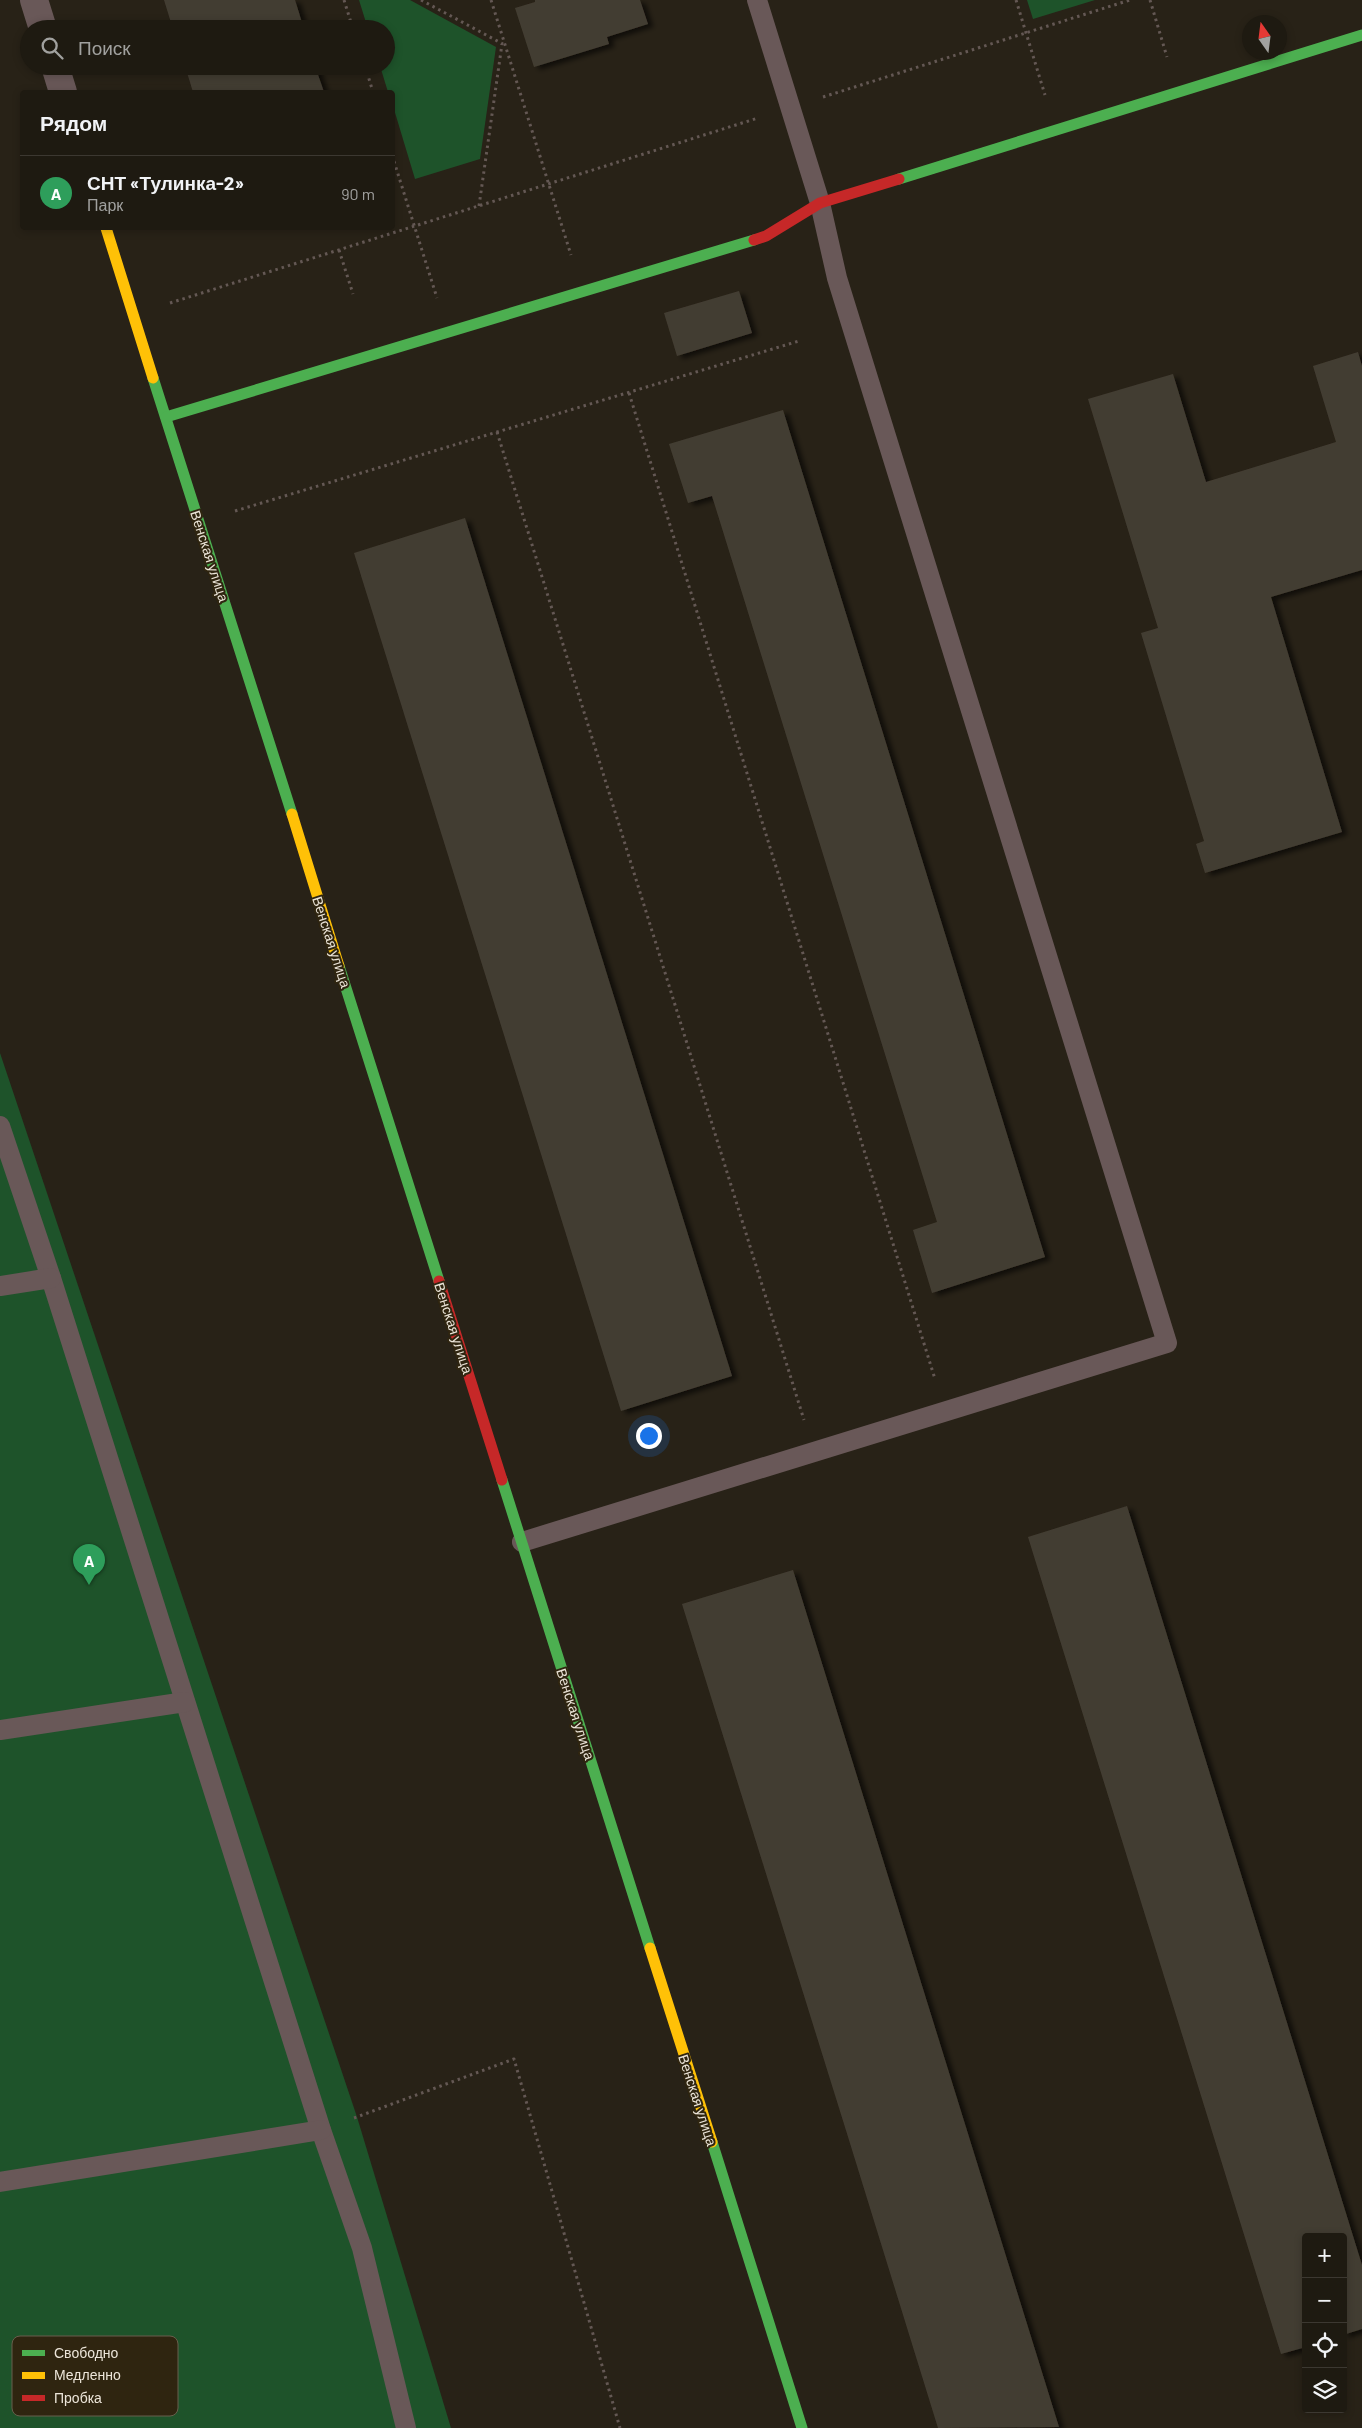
<!DOCTYPE html>
<html lang="ru">
<meta charset="utf-8">
<style>
body{margin:0;font-family:Barlow,sans-serif;background:#26231a;color:#f1f3f6}
.controls{position:absolute;right:15px;bottom:15px;display:grid;overflow:hidden;border-radius:5px;box-shadow:0 2px 8px #0003}
.controls button{width:45px;height:45px;display:grid;place-items:center;padding:0;border:0;border-bottom:1px solid #3c3831;background:#1e1a11;color:#f1f3f6;font:25px sans-serif}
.compass{position:absolute;left:1242px;top:15px;width:45px;height:45px;border-radius:50%;background:#1e1a11;box-shadow:0 2px 8px #0003;rotate:346deg}
.you{position:absolute;left:648px;top:1435px;width:18px;height:18px;margin:-12px;border:4px solid #fff;border-radius:50%;background:#1a73e8;box-shadow:0 0 0 8px #1a73e833}
.badge{display:grid;place-items:center;width:32px;height:32px;border-radius:50%;background:#7c3aed;color:#fff;font-size:16px;font-weight:700}
.pin{position:absolute;translate:-50% -41px;filter:drop-shadow(0 1px 2px #0008)}
.pin::after{content:'';position:absolute;top:26px;width:18px;height:15px;background:inherit;clip-path:polygon(0 0,100% 0,50% 100%)}
.list{margin:0;padding:0;list-style:none}
h2{display:flex;justify-content:space-between;align-items:center;height:65px;margin:0;padding:0 20px;font-size:21px}
h2 small{font-size:16px;font-weight:400;color:#a1a19f}
.list li{display:grid;grid-template-columns:32px 1fr auto;gap:15px;align-items:center;box-sizing:border-box;height:75px;padding:0 20px;border-top:1px solid #3c3831}
.list b{display:block;font-size:19px;white-space:nowrap}
.list p{margin:0;font-size:16px;white-space:nowrap;color:#a1a19f}
.list em{font-size:16px;font-style:normal;color:#a1a19f}
.icon{flex:none;width:28px;height:28px;fill:none;stroke:currentColor;stroke-width:2;stroke-linecap:round;stroke-linejoin:round}
.map{position:relative;flex:none;width:1362px;height:2428px;overflow:hidden}
.search{position:absolute;background:#1e1a11;box-shadow:0 2px 8px #0003;left:20px;top:20px;width:375px;height:55px;display:flex;align-items:center;gap:12px;box-sizing:border-box;padding:0 18px;border-radius:28px;color:#a1a19f;font-size:19px}
.panel{position:absolute;background:#1e1a11;box-shadow:0 2px 8px #0003;left:20px;top:90px;width:375px;height:140px;border-radius:5px}
.map>svg:first-child{display:block}
.green{fill:#1e532a}
.building{fill:#433d32;filter:url(#shadow)}
.lines{fill:none;stroke-linecap:round;stroke-linejoin:round}
.path{stroke:#645854;stroke-width:3;stroke-dasharray:2.5 4;stroke-linecap:butt}
.lane{stroke:#695858;stroke-width:20}
.street{stroke:#695858;stroke-width:28}
.fast{stroke:#4caf50;stroke-width:11}
.slow{stroke:#ffc107;stroke-width:11}
.jam{stroke:#c62828;stroke-width:11}
.labels{text-anchor:middle;dominant-baseline:central;stroke-width:4;stroke-linejoin:round;paint-order:stroke}
.street-label{font-size:14px;fill:#ece5d9;stroke:#2f2510}
.key{fill:#2f2510;stroke:#685f4c;stroke-width:1}
.key-label{font-size:14px;fill:#ece5d9}
</style>
<div class="map">
<svg width="1362" height="2428" viewBox="0 0 1362 2428">
<defs>
<filter id="shadow"><feDropShadow dx="5.5" dy="3" stdDeviation="2.5" flood-color="#0009"/></filter>
</defs>
<rect width="100%" height="100%" fill="#282217"/>
<g class="green">
<polygon points="359,0 410,0 496,47 480,159 415,179 393,106 392,92 388,92 380,66 386,66 386,29 368,29"/>
<polygon points="1027,0 1095,0 1033,19"/>
<polygon points="0,1053 357,2117 451,2428 0,2428"/>
</g>
<g class="building">
<polygon points="164,0 295,0 304,29 173,29"/>
<polygon points="535,0 640,0 648,24 607,37 609,44 534,67 515,8 535,2"/>
<polygon points="185,66 315,66 324,92 193,92"/>
<polygon points="739,291 752,333 677,356 664,313"/>
<polygon points="1358,352 1362,366 1362,570 1271,597 1342,832 1205,873 1196,844 1204,841 1141,633 1158,628 1088,399 1173,374 1206,482 1336,442 1313,366"/>
<polygon points="783,410 1045,1257 932,1293 913,1230 937,1222 712,496 688,503 669,444"/>
<polygon points="465,518 732,1376 621,1411 354,553"/>
<polygon points="1127,1506 1362,2265 1362,2329 1343,2335 1343,2237 1306,2237 1306,2347 1281,2354 1028,1537"/>
<polygon points="793,1570 1059,2427 938,2428 849,2140 682,1604"/>
</g>
<g class="lines">
<g class="path">
<polyline points="344,0 353,29"/>
<polyline points="421,0 503,44"/>
<polyline points="491,0 571,255"/>
<polyline points="1016,0 1045,95"/>
<polyline points="1150,0 1167,57"/>
<polyline points="365,66 373,92"/>
<polyline points="823,97 1130,0"/>
<polyline points="392,155 437,298"/>
<polyline points="479,206 502,44"/>
<polyline points="339,250 353,294"/>
<polyline points="170,303 758,118"/>
<polyline points="629,393 935,1379"/>
<polyline points="497,432 804,1420"/>
<polyline points="235,511 799,341"/>
<polyline points="354,2118 514,2059 620,2428"/>
</g>
<g class="lane">
<polyline points="0,1126 51,1278 321,2130 362,2248 406,2428"/>
<polyline points="0,1286 51,1278"/>
<polyline points="522,1542 1167,1343 837,278 820,203 757,0"/>
<polyline points="0,1730 185,1702"/>
<polyline points="0,2182 321,2130"/>
</g>
<g class="street">
<polyline points="34,0 43,29"/>
<polyline points="55,66 63,92"/>
</g>
<g class="fast">
<polyline points="899,179 1362,35"/>
<polyline points="153,378 292,814"/>
<polyline points="166,417 754,240"/>
<polyline points="339,966 439,1281"/>
<polyline points="502,1480 650,1948"/>
<polyline points="712,2142 802,2428"/>
</g>
<g class="slow">
<polyline points="106,228 153,378"/>
<polyline points="292,814 339,966"/>
<polyline points="650,1948 712,2142"/>
</g>
<g class="jam">
<polyline points="754,240 766,236 820,203 899,179"/>
<polyline points="439,1281 502,1480"/>
</g>
</g>
<g class="labels">
<g class="street-label">
<text transform="translate(210 556) rotate(72)">Венская улица</text>
<text transform="translate(332 942) rotate(72)">Венская улица</text>
<text transform="translate(454 1328) rotate(72)">Венская улица</text>
<text transform="translate(576 1714) rotate(72)">Венская улица</text>
<text transform="translate(698 2100) rotate(72)">Венская улица</text>
</g>
</g>
<rect x="12" y="2336" width="166" height="80" rx="8" class="key"/>
<rect x="22" y="2350" width="23" height="6" fill="#4caf50"/>
<rect x="22" y="2372" width="23" height="7" fill="#ffc107"/>
<rect x="22" y="2395" width="23" height="6" fill="#c62828"/>
<g class="key-label">
<text x="54" y="2358">Свободно</text>
<text x="54" y="2380">Медленно</text>
<text x="54" y="2403">Пробка</text>
</g>
</svg>
<div class="controls">
<button>+</button>
<button>−</button>
<button><svg class="icon" aria-label="locate" viewBox="0 0 24 24"><circle cx="12" cy="12" r="6"/><path d="M12 2v4M12 18v4M2 12h4M18 12h4"/></svg></button>
<button><svg class="icon" aria-label="layers" viewBox="0 0 24 24"><path d="M12 4l9 5-9 5-9-5zM3 14l9 5 9-5"/></svg></button>
</div>
<svg class="compass" viewBox="-18 -18 36 36"><path d="M0-13l5 13h-10z" fill="#e53935"/><path d="M0 13l5-13h-10z" fill="#a1a19f"/></svg>
<div class="you"></div>
<div class="pin badge" style="left:89px;top:1585px;background:#2e9e5b">A</div>
<div class="search"><svg class="icon" aria-label="search" viewBox="0 0 24 24"><circle cx="10" cy="10" r="6"/><path d="M15 15l6 6"/></svg>Поиск</div>
<section class="panel">
<h2>Рядом<small></small></h2>
<ul class="list">
<li><span class="badge" style="background:#2e9e5b">A</span><div><b>СНТ «Тулинка-2»</b><p>Парк</p></div><em>90 m</em></li>
</ul>
</section>
</div>
